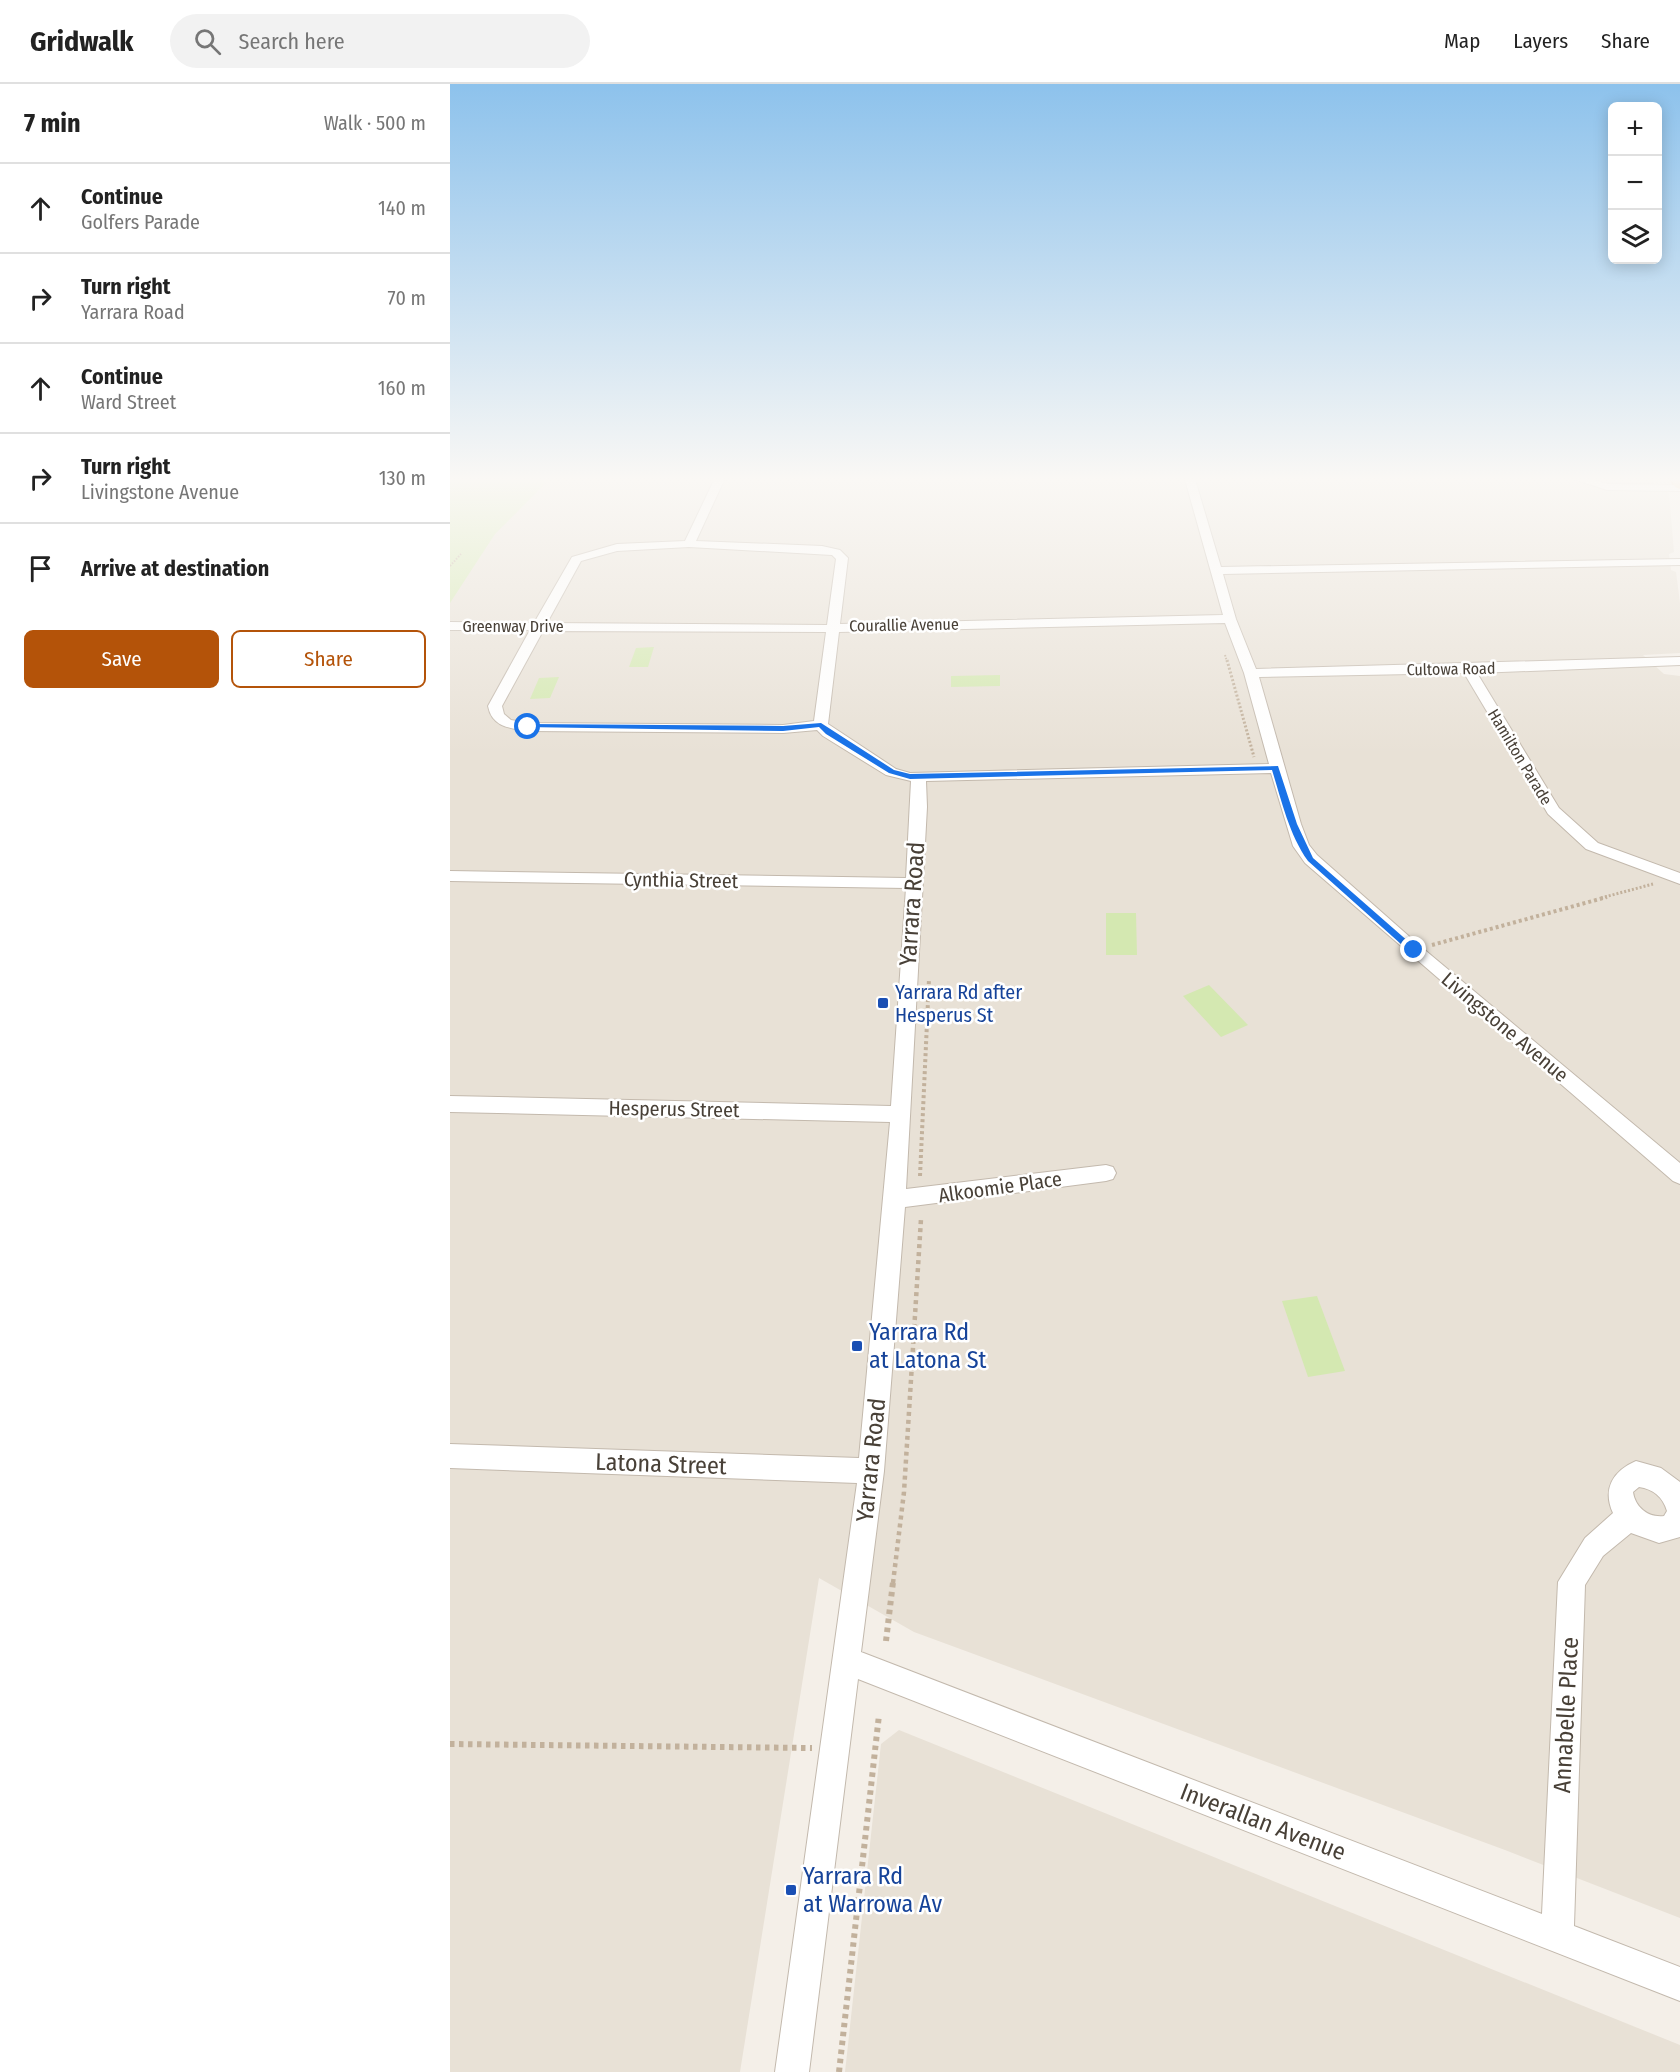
<!DOCTYPE html>
<meta charset="utf-8">
<style>
body{margin:0;font-family:"Fira Sans Condensed",sans-serif;background:#f2f2f2;color:#222}
.controls{position:absolute;right:18px;top:18px;display:grid;overflow:hidden;border-radius:9px;box-shadow:0 3px 15px #0003}
.controls button{width:54px;height:54px;display:grid;place-items:center;padding:0;border:0;border-bottom:2px solid #e0e0e0;background:#fff;color:#222;font:30px sans-serif}
.stop{position:absolute;width:18px;height:18px;margin:-14px;border:4px solid #1a73e8;border-radius:50%;background:#fff}
.stop.end{background:#1a73e8;border-color:#fff;box-shadow:0 2px 6px #0008}
.list{margin:0;padding:0;list-style:none}
h2{display:flex;justify-content:space-between;align-items:center;height:78px;margin:0;padding:0 24px;font-size:26px}
h2 small{font-size:20px;font-weight:400;color:#767676}
.list li{display:grid;grid-template-columns:39px 1fr auto;gap:18px;align-items:center;box-sizing:border-box;height:90px;padding:0 24px;border-top:2px solid #e0e0e0}
.list b{display:block;font-size:22px;white-space:nowrap}
.list p{margin:0;font-size:20px;white-space:nowrap;color:#767676}
.list em{font-size:20px;font-style:normal;color:#767676}
.actions{display:flex;gap:12px;padding:18px 24px}
.actions a{flex:1;padding:14px 0;border:2px solid #b45309;border-radius:9px;text-align:center;font-size:21px;color:#b45309}
.actions .main{background:#b45309;color:#fff}
.icon{flex:none;width:33px;height:33px;fill:none;stroke:currentColor;stroke-width:2;stroke-linecap:round;stroke-linejoin:round}
.map{position:relative;flex:none;width:1230px;height:1988px;overflow:hidden}
header{display:flex;align-items:center;gap:36px;box-sizing:border-box;height:84px;padding:0 30px;background:#fff;border-bottom:2px solid #e0e0e0}
header strong{font-size:28px}
nav{display:flex;gap:33px;margin-inline-start:auto;font-size:21px}
.search{width:420px;height:54px;background:#f2f2f2;display:flex;align-items:center;gap:15px;box-sizing:border-box;padding:0 21px;border-radius:33px;color:#767676;font-size:22px}
main{display:flex}
aside{flex:1;background:#fff}
.map>svg:first-child{display:block}
.residential{fill:#e8e1d6}
.green{fill:#d4e8b1}
.lines{fill:none;stroke-linecap:round;stroke-linejoin:round}
.minor-casing{stroke:#c3b9ad;stroke-width:2}
.highway-casing{stroke:#de9438;stroke-width:4}
.path-far4{stroke:#c2b19c;stroke-width:2;stroke-dasharray:1.5 1.5;stroke-linecap:butt}
.path-far3{stroke:#c2b19c;stroke-width:3;stroke-dasharray:2 2;stroke-linecap:butt}
.path-far2{stroke:#c2b19c;stroke-width:4;stroke-dasharray:3 3;stroke-linecap:butt}
.path-far1{stroke:#c2b19c;stroke-width:4.5;stroke-dasharray:4 4;stroke-linecap:butt}
.path{stroke:#c2b19c;stroke-width:6;stroke-dasharray:4.5 4.5;stroke-linecap:butt}
.minor{fill:#fff;fill-rule:evenodd}
.highway{fill:#fec169;fill-rule:evenodd}
.route{fill:#1a73e8}
.transit-dot{fill:#1a4fb4;stroke:#fff;stroke-width:2}
.labels{text-anchor:middle;dominant-baseline:central;stroke-width:5;stroke-linejoin:round;paint-order:stroke}
.far-street-label{font-size:16px;fill:#484037;stroke:#fff}
.street-label{font-size:20px;fill:#484037;stroke:#fff}
.transit-label{font-size:20px;fill:#164399;stroke:#fff;text-anchor:start}
.near-street-label{font-size:24px;fill:#484037;stroke:#fff}
.near-transit-label{font-size:24px;fill:#164399;stroke:#fff;text-anchor:start}
</style>
<header>
<strong>Gridwalk</strong>
<div class="search"><svg class="icon" aria-label="search" viewBox="0 0 24 24"><circle cx="10" cy="10" r="6"/><path d="M15 15l6 6"/></svg>Search here</div>
<nav><a>Map</a><a>Layers</a><a>Share</a></nav>
</header>
<main>
<aside>
<h2>7 min<small>Walk · 500 m</small></h2>
<ul class="list">
<li><svg class="icon" aria-label="ahead" viewBox="0 0 24 24"><path d="M12 20V5M6 11l6-6 6 6"/></svg><div><b>Continue</b><p>Golfers Parade</p></div><em>140 m</em></li>
<li><svg class="icon" aria-label="right" viewBox="0 0 24 24"><path d="M7 20v-9h11M14 6l5 5-5 5"/></svg><div><b>Turn right</b><p>Yarrara Road</p></div><em>70 m</em></li>
<li><svg class="icon" aria-label="ahead" viewBox="0 0 24 24"><path d="M12 20V5M6 11l6-6 6 6"/></svg><div><b>Continue</b><p>Ward Street</p></div><em>160 m</em></li>
<li><svg class="icon" aria-label="right" viewBox="0 0 24 24"><path d="M7 20v-9h11M14 6l5 5-5 5"/></svg><div><b>Turn right</b><p>Livingstone Avenue</p></div><em>130 m</em></li>
<li><svg class="icon" aria-label="arrive" viewBox="0 0 24 24"><path d="M6 21V4h12l-3 4 3 4H6"/></svg><div><b>Arrive at destination</b></div></li>
</ul>
<div class="actions"><a class="main">Save</a><a>Share</a></div>
</aside>
<div class="map">
<svg width="1230" height="1988" viewBox="0 0 1230 1988">
<rect width="100%" height="100%" fill="#f4efe8"/>
<g class="residential">
<polygon points="76,392 1203,392 1205,402 1219,409 1224,468 1219,470 1221,486 1226,488 1230,519 1230,569 1193,571 1214,590 1230,592 1230,1834 1055,1766 464,1548 369,1494 290,1988 0,1988 0,437"/>
<polygon points="449,1646 1230,1961 1230,1988 395,1988 431,1660"/>
</g>
<g class="green">
<polygon points="0,392 92,392 95,400 45,450 0,519"/>
<polygon points="204,563 198,583 179,583 186,564"/>
<polygon points="550,591 550,602 501,603 501,592"/>
<polygon points="109,593 100,614 80,615 89,594"/>
<polygon points="656,829 686,829 687,871 656,871"/>
<polygon points="759,901 798,941 771,953 733,912"/>
<polygon points="867,1212 895,1287 858,1293 832,1217"/>
</g>
<g class="lines">
<defs>
<g id="minor">
<path d="M266 392H276L246 457 372 462 390 466 398 474 390 540 773 531 734 392H744L771 483 1230 475V481L773 490 786 535 806 585 1230 573V581L1027 589 1109 724 1148 759 1230 789V800L1136 765 1098 730 1014 589 809 593 851 740 859 761 867 771 970 862 1230 1079V1100L1223 1097 855 779 843 762 821 689 476 697 477 723 456 1105 656 1081 663 1083 666 1089 663 1095 656 1097 455 1123 434 1387 411 1568 1092 1830 1108 1498 1135 1454 1163 1429C1152 1405 1163 1387 1186 1377L1211 1384 1230 1398V1453L1209 1459 1181 1449 1153 1472 1135 1501 1124 1842 1230 1883V1917L408 1595 359 1988H325L407 1399 0 1384V1360L409 1374 440 1038 0 1028V1012L441 1022 456 804 0 797V787L456 794 461 697 436 691 373 652 367 646 333 649 78 647C59 644 42 643 38 622L80 546H0V538L84 539 122 473 167 460 235 457ZM239 463 382 471 386 475 377 541 97 539 131 477 167 467ZM775 539 794 589 819 680 460 689 446 685 378 640 389 548ZM93 547 376 548 364 637 333 641 78 639 61 636 54 630 52 622ZM1189 1403C1203 1405 1213 1413 1217 1427L1214 1432C1198 1434 1185 1423 1183 1408Z"/>
<polygon points="1114,392 1129,392 1158,400 1230,401 1230,407 1157,406"/>
</g>
<polygon id="highway" points="1220,392 1230,392 1230,405 1225,403"/>
</defs>
<use href="#minor" class="minor-casing"/>
<use href="#highway" class="highway-casing"/>
<g class="path-far4">
<polyline points="0,482 11,470"/>
<polyline points="775,571 777,578"/>
</g>
<g class="path-far3">
<polyline points="777,576 804,673"/>
<polyline points="1151,814 1203,800"/>
</g>
<g class="path-far2">
<polyline points="982,861 1157,813"/>
<polyline points="470,1092 479,895"/>
</g>
<polyline class="path-far1" points="443,1499 454,1408 471,1135"/>
<g class="path">
<polyline points="436,1557 443,1498"/>
<polyline points="0,1660 362,1664"/>
<polyline points="389,1988 429,1631"/>
</g>
<use href="#minor" class="minor"/>
<use href="#highway" class="highway"/>
</g>
<linearGradient id="sky" x2="0" y2="1"><stop stop-color="#8dc2ec"/><stop offset="0.59" stop-color="#faf8f5"/><stop offset="1" stop-color="#faf8f5" stop-opacity="0"/></linearGradient>
<rect width="1230" height="670" fill="url(#sky)"/>
<path class="route" d="M371 639 444 686 460 690 828 682 847 740 863 774 968 866 961 869 858 777C839 750 832 718 822 686L460 695 439 689 376 650 369 643 333 647 74 643 78 640 333 642Z"/>
<g class="transit-dot">
<rect x="427" y="913" width="12" height="12" rx="3"/>
<rect x="401" y="1256" width="12" height="12" rx="3"/>
<rect x="335" y="1800" width="12" height="12" rx="3"/>
</g>
<g class="labels">
<g class="far-street-label">
<text transform="translate(454 541) rotate(-1)">Courallie Avenue</text>
<text x="63" y="542">Greenway Drive</text>
<text transform="translate(1001 585) rotate(-1)">Cultowa Road</text>
<text transform="translate(1070 673) rotate(59)">Hamilton Parade</text>
</g>
<g class="street-label">
<text transform="translate(231 796) rotate(1)">Cynthia Street</text>
<text transform="translate(1055 943) rotate(40)">Livingstone Avenue</text>
<text transform="translate(224 1025) rotate(1)">Hesperus Street</text>
<text transform="translate(550 1103) rotate(-8)">Alkoomie Place</text>
</g>
<g class="transit-label">
<text x="445" y="908">Yarrara Rd after<tspan x="445" dy="23">Hesperus St</tspan></text>
</g>
<g class="near-street-label">
<text transform="translate(462 820) rotate(-86)">Yarrara Road</text>
<text transform="translate(421 1376) rotate(-84)">Yarrara Road</text>
<text transform="translate(211 1380) rotate(2)">Latona Street</text>
<text transform="translate(1116 1631) rotate(-87)">Annabelle Place</text>
<text transform="translate(813 1738) rotate(21)">Inverallan Avenue</text>
</g>
<g class="near-transit-label">
<text x="419" y="1248">Yarrara Rd<tspan x="419" dy="28">at Latona St</tspan></text>
<text x="353" y="1792">Yarrara Rd<tspan x="353" dy="28">at Warrowa Av</tspan></text>
</g>
</g>
</svg>
<div class="controls">
<button>+</button>
<button>−</button>
<button><svg class="icon" aria-label="layers" viewBox="0 0 24 24"><path d="M12 4l9 5-9 5-9-5zM3 14l9 5 9-5"/></svg></button>
</div>
<div class="stop" style="left:78px;top:643px"></div>
<div class="stop end" style="left:964px;top:866px"></div>
</div>
</main>
